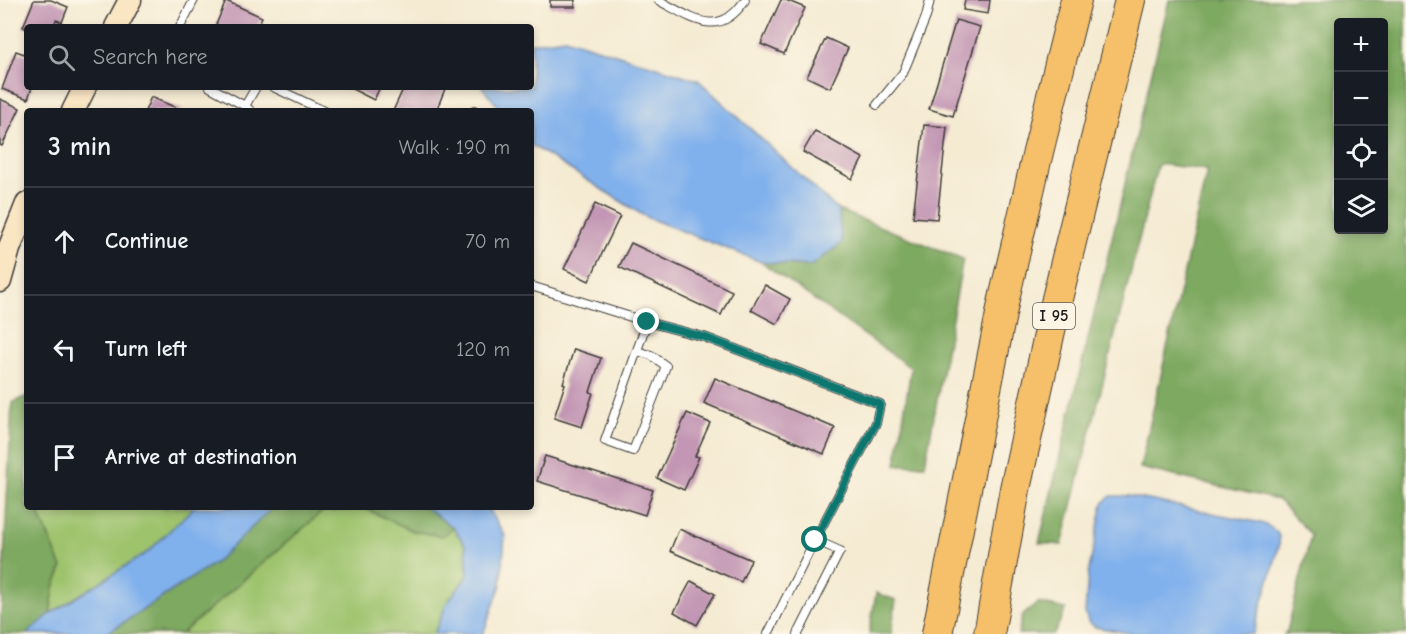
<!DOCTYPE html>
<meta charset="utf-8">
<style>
body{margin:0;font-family:"Comic Neue",sans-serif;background:#20242c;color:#f1f3f6}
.controls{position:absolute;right:18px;top:18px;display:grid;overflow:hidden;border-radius:6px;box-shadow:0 3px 9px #0003}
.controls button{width:54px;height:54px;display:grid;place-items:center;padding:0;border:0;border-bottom:2px solid #363941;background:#171b24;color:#f1f3f6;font:30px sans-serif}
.stop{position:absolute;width:18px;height:18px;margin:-14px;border:4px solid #0f766e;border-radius:50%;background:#fff}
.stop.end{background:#0f766e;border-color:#fff;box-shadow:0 2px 6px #0008}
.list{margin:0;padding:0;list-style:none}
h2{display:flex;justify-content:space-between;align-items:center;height:78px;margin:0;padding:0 24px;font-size:26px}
h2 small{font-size:20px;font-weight:400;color:#9ea1a6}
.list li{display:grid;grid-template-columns:39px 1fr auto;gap:18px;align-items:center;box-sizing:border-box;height:108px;padding:0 24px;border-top:2px solid #363941}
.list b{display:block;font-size:22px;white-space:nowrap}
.list em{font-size:20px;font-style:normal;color:#9ea1a6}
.icon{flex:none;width:33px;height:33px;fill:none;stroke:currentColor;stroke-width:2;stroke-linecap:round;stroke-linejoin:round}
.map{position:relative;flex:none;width:1406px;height:634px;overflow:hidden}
.search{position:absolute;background:#171b24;box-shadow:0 3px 9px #0003;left:24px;top:24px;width:510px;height:66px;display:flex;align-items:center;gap:15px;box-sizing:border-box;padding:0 21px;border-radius:6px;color:#9ea1a6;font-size:22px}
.panel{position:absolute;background:#171b24;box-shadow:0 3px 9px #0003;left:24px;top:108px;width:510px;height:402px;border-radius:6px}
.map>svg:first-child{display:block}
.green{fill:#9ec36d;stroke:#5d7044;stroke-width:1.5}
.forest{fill:#7ea960;stroke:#4d623e;stroke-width:1.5;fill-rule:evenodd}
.water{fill:#81b1ec;stroke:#4e6684;stroke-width:1.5}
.building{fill:#c296b4}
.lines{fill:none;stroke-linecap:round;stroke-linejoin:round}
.lane-casing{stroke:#3d3b37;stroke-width:10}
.secondary-casing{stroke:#3d3b37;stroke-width:25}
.highway-casing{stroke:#3d3b37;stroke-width:32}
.lane{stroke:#fff;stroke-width:8}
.secondary{stroke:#fbe6c4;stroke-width:22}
.highway{stroke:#f6c06b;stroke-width:30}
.route{stroke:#0f766e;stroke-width:8}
.labels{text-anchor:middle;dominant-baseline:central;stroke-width:4.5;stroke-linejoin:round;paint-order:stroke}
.shield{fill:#fcf5e5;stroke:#5f5d58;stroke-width:1.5}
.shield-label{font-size:16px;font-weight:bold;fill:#1c1c1c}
</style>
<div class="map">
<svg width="1406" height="634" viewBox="0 0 1406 634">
<rect width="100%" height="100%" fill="#fcf5e5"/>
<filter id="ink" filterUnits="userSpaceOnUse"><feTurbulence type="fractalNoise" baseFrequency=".0167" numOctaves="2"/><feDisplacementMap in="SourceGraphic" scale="12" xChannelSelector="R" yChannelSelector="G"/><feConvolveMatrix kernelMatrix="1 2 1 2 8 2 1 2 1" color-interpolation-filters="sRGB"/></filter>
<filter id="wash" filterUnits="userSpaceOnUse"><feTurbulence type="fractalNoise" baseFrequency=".008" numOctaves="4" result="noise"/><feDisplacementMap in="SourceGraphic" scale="24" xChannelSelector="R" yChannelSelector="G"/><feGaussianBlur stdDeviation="1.35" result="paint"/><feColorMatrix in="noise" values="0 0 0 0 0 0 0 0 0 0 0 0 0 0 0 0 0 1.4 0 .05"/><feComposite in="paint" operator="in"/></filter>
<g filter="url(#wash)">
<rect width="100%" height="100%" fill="#f5ebd3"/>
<g class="green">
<polygon points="40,507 194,507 148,552 50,614 54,587 62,568 40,516"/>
<polygon points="366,509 413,531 442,536 454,528 466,546 468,575 447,603 434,634 181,634 323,511"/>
</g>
<g class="forest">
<path d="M1169 0H1406V634H1284L1287 631 1311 535 1278 500 1140 468 1207 170 1158 164 1062 545 1039 543ZM1384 22V230H1338V22Z"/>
<polygon points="838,210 963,259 925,465 896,465 911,368 761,262 810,266 842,243"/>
<polygon points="27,396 27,507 40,507 40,516 62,568 54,587 50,614 27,634 0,634 12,403"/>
<polygon points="273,507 425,507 454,528 442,536 413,531 366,509 323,511 181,634 106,634 216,562"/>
<polygon points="876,593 896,600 891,634 869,634"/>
<polygon points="1038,603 1066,609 1054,634 1018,634 1022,616"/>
</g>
<g class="water">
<polygon points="565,38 698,80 838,210 842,243 810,266 761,262 646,217 531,145 531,111 502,111 482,87 531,87 531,43"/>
<path d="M1111 496H1129L1261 523C1275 529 1281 531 1279 547L1253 634H1134L1095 627 1088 621 1085 613 1088 574 1103 503Z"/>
<polygon points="194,507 273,507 216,562 106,634 27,634 50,614 148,552"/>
<polygon points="425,507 488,507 505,536 501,585 483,634 434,634 447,603 468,575 466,546 454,528"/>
</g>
<g id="blocks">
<g class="building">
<polygon points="34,0 51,0 68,7 62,22 56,20 53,27 27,27 27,29 23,27"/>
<rect x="550" y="0" width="25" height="7"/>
<polygon points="781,0 786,0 805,8 784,54 761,44"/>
<polygon points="965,0 990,0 988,14 963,10"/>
<polygon points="226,1 262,17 257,27 215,27"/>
<polygon points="956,20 980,27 953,116 929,109"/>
<polygon points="826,38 848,48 830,88 807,77"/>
<polygon points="16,51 27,55 27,87 32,87 28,99 2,89"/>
<polygon points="348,87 380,87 374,100"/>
<polygon points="404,87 440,87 445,89 436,111 393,111"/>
<polygon points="151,97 184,111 145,111"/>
<polygon points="0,99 20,108 2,146 0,145"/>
<polygon points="924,125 947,127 937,219 913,217"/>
<polygon points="815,131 863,158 852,179 803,152"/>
<polygon points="595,204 620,216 589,281 564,269"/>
<polygon points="631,243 732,291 721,315 619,267"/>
<polygon points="765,285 790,299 777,324 751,310"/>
<polygon points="574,349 601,358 590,392 593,393 582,427 554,418 565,384 563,383"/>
<polygon points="715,378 835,428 824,454 704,403"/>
<polygon points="687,413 710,423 695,456 699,457 684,490 657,478"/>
<polygon points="545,456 653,490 645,515 537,481"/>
<polygon points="679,529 751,560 741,582 670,551"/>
<polygon points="691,581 715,594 697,625 674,612"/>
</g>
</g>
</g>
<g filter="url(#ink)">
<use href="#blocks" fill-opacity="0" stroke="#3d3b37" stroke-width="1.5"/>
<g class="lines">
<defs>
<g id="lane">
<path d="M658 0C691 17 718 41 745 0"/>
<polyline points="180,27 194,0"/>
<polyline points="210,87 245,106 251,111"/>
<polyline points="273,87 324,111"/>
<polyline points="877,105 903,73 926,17 930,0"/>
<polyline points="245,106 256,87"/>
<polyline points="474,111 474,110"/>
<polyline points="531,286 647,322 704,337 880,404 876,423 815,540 768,634"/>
<polyline points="637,351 651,355 666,366 633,451 605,441 647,322"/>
<polyline points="798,634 840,551 815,540"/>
</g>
<g id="secondary">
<polyline points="116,27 130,0"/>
<polyline points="73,111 85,87"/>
<polyline points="0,281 9,249 27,204"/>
</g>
<g id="highway">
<polyline points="937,634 1004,299 1038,152 1076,0"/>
<polyline points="989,634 1015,489 1057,299 1130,0"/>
</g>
</defs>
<use href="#lane" class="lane-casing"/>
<use href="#secondary" class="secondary-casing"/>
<use href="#highway" class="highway-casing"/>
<use href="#lane" class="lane"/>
<use href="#secondary" class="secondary"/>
<use href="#highway" class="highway"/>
</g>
</g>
<g class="lines" filter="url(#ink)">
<polyline class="route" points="647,322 704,337 880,404 876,423 815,540"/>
</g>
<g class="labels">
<rect class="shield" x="1033" y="303" width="42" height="26" rx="4.5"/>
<g class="shield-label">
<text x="1054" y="316">I 95</text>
</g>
</g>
</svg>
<div class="controls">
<button>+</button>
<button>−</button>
<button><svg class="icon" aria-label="locate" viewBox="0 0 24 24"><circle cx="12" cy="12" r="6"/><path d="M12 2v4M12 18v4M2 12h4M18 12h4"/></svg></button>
<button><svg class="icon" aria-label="layers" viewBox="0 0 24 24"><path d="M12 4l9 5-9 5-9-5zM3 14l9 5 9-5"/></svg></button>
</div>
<div class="stop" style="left:815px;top:540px"></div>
<div class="stop end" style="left:647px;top:322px"></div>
<div class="search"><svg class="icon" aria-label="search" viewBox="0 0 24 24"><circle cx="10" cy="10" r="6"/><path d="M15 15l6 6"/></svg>Search here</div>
<section class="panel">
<h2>3 min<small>Walk · 190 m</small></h2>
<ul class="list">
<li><svg class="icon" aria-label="ahead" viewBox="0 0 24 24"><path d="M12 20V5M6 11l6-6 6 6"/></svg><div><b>Continue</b></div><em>70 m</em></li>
<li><svg class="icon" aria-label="left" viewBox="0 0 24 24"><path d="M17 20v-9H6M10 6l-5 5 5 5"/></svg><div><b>Turn left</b></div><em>120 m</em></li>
<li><svg class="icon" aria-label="arrive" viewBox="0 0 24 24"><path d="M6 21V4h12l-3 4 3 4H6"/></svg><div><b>Arrive at destination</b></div></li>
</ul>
</section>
</div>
